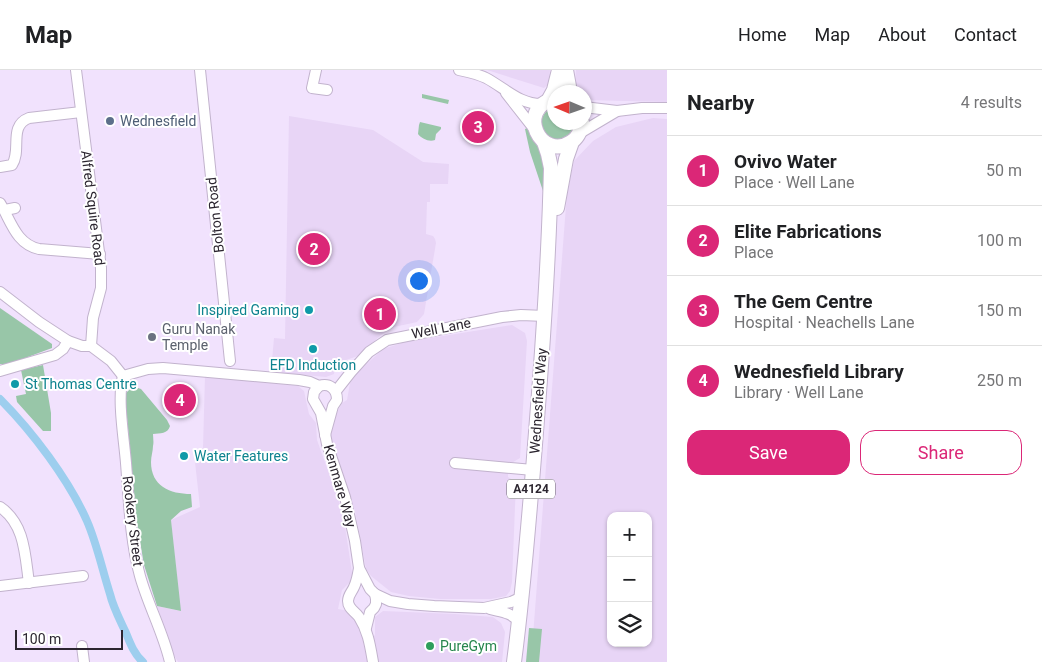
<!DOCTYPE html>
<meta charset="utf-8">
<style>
body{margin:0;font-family:Roboto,sans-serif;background:#f6f6f6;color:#202124}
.controls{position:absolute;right:15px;bottom:15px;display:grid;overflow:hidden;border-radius:10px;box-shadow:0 1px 4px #0004}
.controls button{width:45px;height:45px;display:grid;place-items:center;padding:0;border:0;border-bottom:1px solid #e0e0e0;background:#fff;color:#202124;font:25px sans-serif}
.compass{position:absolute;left:547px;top:15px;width:45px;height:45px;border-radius:50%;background:#fff;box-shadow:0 1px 4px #0004;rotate:272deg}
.scale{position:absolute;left:15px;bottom:12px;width:108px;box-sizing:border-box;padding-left:5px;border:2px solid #2c2630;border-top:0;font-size:14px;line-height:18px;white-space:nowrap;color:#2c2630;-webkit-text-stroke:4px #fff;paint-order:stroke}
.you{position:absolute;left:418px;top:210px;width:18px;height:18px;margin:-12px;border:4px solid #fff;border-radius:50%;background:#1a73e8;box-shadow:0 0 0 8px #1a73e833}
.badge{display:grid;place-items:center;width:32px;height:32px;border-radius:50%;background:#db2777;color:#fff;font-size:16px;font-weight:700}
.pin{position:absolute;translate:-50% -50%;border:2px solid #fff;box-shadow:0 1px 5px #0006}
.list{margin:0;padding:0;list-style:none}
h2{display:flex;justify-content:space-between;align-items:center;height:65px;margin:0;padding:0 20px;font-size:21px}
h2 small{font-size:16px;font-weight:400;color:#757577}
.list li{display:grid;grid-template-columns:32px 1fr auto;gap:15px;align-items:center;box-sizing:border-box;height:70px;padding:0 20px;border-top:1px solid #e0e0e0}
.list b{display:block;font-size:19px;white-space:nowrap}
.list p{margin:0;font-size:16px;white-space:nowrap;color:#757577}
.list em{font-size:16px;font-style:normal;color:#757577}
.actions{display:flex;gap:10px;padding:15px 20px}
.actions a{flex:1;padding:11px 0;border:1px solid #db2777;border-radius:15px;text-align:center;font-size:18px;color:#db2777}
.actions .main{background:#db2777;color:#fff}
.icon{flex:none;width:28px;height:28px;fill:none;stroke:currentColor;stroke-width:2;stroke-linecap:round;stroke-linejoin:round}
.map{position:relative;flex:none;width:667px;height:592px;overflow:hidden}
header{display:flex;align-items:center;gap:30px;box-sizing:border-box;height:70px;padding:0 25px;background:#fff;border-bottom:1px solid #e0e0e0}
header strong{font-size:24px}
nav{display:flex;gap:28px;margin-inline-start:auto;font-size:18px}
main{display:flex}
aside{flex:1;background:#fff}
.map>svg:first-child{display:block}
.built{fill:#e8d5f6;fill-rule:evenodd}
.green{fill:#98c6a8}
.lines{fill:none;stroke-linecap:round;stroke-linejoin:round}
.canal{stroke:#9dceee;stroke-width:8}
.minor-casing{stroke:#c2b3cd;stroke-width:12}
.major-casing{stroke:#c2b3cd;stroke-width:16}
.minor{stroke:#fff;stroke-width:10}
.major{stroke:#fff;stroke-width:14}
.service-dot{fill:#5c6f8a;stroke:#fff;stroke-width:2}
.culture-dot{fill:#0f9aa8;stroke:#fff;stroke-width:2}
.worship-dot{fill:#6b7280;stroke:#fff;stroke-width:2}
.leisure-dot{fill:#2e9e5b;stroke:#fff;stroke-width:2}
.labels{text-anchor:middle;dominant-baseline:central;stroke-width:4;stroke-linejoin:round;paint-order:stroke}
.shield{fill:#fff;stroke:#6b676e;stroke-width:1}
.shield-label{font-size:12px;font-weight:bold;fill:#2c2630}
.service-label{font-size:14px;fill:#4e5e75;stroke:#fff;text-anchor:start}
.street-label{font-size:14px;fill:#2c2630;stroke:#fff}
.culture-label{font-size:14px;fill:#0d838f;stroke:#fff;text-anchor:start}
.worship-label{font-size:14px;fill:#5b616d;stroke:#fff;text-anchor:start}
.leisure-label{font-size:14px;fill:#27864d;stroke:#fff;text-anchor:start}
</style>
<header>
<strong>Map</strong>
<nav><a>Home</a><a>Map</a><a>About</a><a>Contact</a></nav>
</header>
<main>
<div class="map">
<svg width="667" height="592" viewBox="0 0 667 592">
<rect width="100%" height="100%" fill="#f1e2fd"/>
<g class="built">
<polygon points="487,0 550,0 549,14 544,18"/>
<polygon points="576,0 667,0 667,32 585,30 584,22 576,22 575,16"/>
<polygon points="289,46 373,60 423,92 449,94 448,114 430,114 430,132 427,132 426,164 433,166 435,169 436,173 424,244 417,252 394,257 381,265 358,286 346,290 336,290 334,304 326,307 271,302 274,268 285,269"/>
<path d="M653 48 667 49V592H531L567 123 574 91 593 71 616 57ZM611 446H648V573H611Z"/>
<polygon points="512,255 525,263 527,271 520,388 508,395 508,407 516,412 512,512 510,521 506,526 491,529 440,529 409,526 391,522 371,506 366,499 355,441 331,369 332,352 342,333 347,330 350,313 360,300 383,279 405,272"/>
<polygon points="205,306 298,316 304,321 309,344 316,353 317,370 343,443 353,509 342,520 338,539 348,541 361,558 364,576 375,565 375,547 383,541 455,544 493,547 501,553 505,562 502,592 178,592 174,585 157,536 180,541 171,450 200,437 194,383 203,378"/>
</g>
<g class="green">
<polygon points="422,24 449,30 448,34 422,28"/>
<path d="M554 36V52L574 53C573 65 559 75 547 66 536 56 542 41 554 36Z"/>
<path d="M420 52 441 57V59L436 64 435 70C429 72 422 69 418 64L419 55Z"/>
<polygon points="527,58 542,84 545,93 546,122 543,121 530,82 525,59"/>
<polygon points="0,238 52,274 52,278 9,294 0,294"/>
<polygon points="43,295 51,343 51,361 43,361 17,332 16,326 26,324 21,300"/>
<path d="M132 317H135L141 319 167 350 170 356C168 364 160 363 153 364 153 368 154 372 153 376 153 381 151 386 151 392 151 416 170 424 191 424L192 437 181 441 171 450 181 541 157 536 144 495 137 453 126 337V323Z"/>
<polygon points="529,558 542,559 539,592 526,592"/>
</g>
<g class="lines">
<path class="canal" d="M0 329C32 361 69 410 87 451 97 474 102 499 110 524 113 537 120 550 126 563 130 573 134 584 143 592"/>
<defs>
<g id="minor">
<polyline points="76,0 101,198 101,218 93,248 91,276"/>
<polyline points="200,0 230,291"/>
<polyline points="316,0 312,18 327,20"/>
<path d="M459 0C468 2 478 4 486 8 505 18 520 35 543 34"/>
<polyline points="506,23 535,60"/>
<polyline points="584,37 617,41 642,38 667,38"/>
<polyline points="580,63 617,41"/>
<path d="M0 97 12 95C22 80 8 56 29 48L81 42"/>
<path d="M0 133C11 151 16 174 39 179L100 184"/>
<polyline points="5,140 15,138"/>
<polyline points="0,222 39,252 68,271 82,276 91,276 111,291 123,306"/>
<polyline points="0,301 55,285 63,279 68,271"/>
<path d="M123 306C117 329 124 368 126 393 129 430 130 470 140 506 148 535 163 562 170 592"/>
<path d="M123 306 148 299 163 298 299 310 310 312 319 316C329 313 337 318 337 330L333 336 325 365"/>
<polyline points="319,316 314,322 313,329 321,343 327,374 345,427 355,471 359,498 370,519 375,524 376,529 376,534 374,538 370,542 366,558"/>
<polyline points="336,321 351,302 369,282 387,270 502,247 521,245 545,246"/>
<polyline points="455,393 533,400"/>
<path d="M0 437C25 454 25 485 29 513"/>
<path d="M359 498C358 504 357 511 354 517 352 522 348 525 348 531 348 539 355 541 359 547 368 561 370 575 373 592"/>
<polyline points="0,516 83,506"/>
<polyline points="375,524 390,531 408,534 434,536 484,538 511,532 522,527"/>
<path d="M490 539C501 542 511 542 519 552"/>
<polyline points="82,576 84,592"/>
</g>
<g id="major">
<polyline points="566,0 570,22"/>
<path d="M554 29C515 39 541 92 571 72 578 68 581 60 582 52"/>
<polyline points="548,31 554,20 559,0"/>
<polyline points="557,138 566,89 572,72"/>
<path d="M514 592C524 516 530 439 536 362 543 274 549 186 551 98L548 84 544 72"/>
</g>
</defs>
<use href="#minor" class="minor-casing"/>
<use href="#major" class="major-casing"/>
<use href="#minor" class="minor"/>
<use href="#major" class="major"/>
</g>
<circle class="service-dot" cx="110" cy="51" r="5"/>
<g class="culture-dot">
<circle cx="309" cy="240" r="5"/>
<circle cx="313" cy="279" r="5"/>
<circle cx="15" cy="314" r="5"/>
<circle cx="184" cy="386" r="5"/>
</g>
<circle class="worship-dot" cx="152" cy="267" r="5"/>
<circle class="leisure-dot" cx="430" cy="576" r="5"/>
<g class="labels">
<rect class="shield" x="507" y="409.5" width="48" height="19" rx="4"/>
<g class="shield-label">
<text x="531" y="419">A4124</text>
</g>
<g class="service-label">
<text x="120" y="51">Wednesfield</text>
</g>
<g class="street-label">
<text transform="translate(93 138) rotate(83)">Alfred Squire Road</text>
<text transform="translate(215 145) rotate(-96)">Bolton Road</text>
<text transform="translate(441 258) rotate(-11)">Well Lane</text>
<text transform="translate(538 331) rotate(-86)">Wednesfield Way</text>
<text transform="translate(340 416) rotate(74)">Kenmare Way</text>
<text transform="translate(133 451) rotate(83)">Rookery Street</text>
</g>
<g class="culture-label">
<text x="299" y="240" text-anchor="end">Inspired Gaming</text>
<text x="313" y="295" text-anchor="middle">EFD Induction</text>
<text x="25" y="314">St Thomas Centre</text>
<text x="194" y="386">Water Features</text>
</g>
<g class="worship-label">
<text x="162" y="259">Guru Nanak<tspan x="162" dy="16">Temple</tspan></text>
</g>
<g class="leisure-label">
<text x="440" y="576">PureGym</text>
</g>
</g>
</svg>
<div class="controls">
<button>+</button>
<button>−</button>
<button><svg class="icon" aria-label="layers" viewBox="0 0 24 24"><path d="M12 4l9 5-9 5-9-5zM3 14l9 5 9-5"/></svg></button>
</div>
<svg class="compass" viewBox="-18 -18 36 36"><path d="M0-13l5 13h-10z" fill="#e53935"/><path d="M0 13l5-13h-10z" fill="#757577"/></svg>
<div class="scale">100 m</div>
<div class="you"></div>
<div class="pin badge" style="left:380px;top:244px">1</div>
<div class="pin badge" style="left:314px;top:179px">2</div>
<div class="pin badge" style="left:478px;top:57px">3</div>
<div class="pin badge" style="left:180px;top:330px">4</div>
</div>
<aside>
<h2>Nearby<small>4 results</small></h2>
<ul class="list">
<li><span class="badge">1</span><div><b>Ovivo Water</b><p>Place · Well Lane</p></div><em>50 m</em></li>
<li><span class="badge">2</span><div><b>Elite Fabrications</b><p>Place</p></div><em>100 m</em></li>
<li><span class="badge">3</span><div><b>The Gem Centre</b><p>Hospital · Neachells Lane</p></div><em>150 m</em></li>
<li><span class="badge">4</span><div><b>Wednesfield Library</b><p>Library · Well Lane</p></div><em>250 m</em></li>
</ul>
<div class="actions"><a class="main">Save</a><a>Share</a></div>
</aside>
</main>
